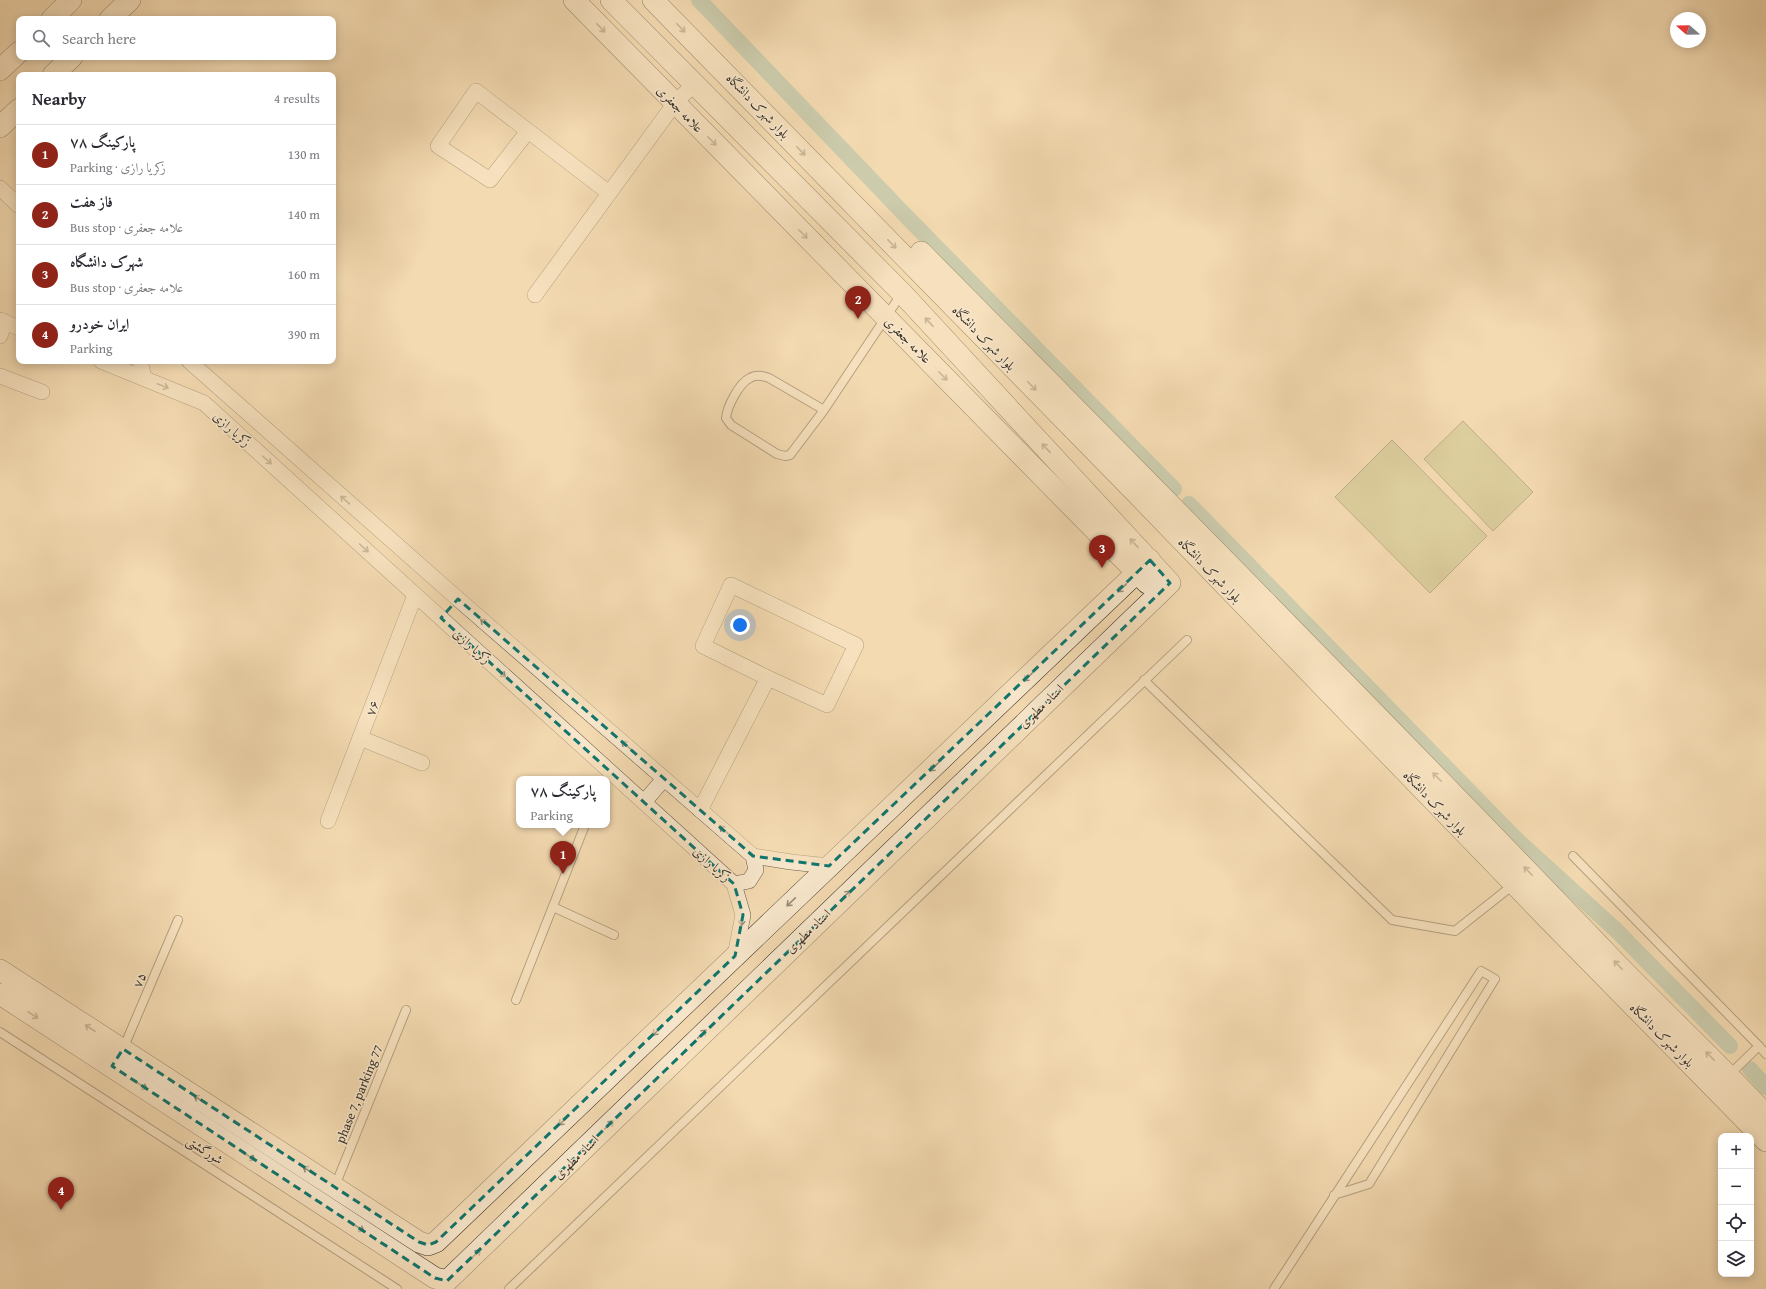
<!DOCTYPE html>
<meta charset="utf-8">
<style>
body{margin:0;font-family:"Gentium Book Plus",Amiri,serif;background:#f7f7f7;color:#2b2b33}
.controls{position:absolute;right:12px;bottom:12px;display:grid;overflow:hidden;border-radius:8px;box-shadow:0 2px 10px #0003}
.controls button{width:36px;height:36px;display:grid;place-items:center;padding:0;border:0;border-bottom:1px solid #e1e1e2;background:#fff;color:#2b2b33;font:20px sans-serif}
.compass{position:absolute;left:1670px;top:12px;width:36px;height:36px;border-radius:50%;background:#fff;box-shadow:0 2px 10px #0003;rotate:290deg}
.you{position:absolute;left:740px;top:625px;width:14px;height:14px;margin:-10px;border:3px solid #fff;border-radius:50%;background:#1a73e8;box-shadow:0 0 0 6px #1a73e833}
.badge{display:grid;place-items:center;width:26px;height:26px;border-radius:50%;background:#8f2418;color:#fff;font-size:13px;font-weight:700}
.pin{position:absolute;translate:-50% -33px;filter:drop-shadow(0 1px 2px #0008)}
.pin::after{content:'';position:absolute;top:21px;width:14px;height:12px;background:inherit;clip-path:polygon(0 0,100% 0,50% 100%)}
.popup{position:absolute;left:516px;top:776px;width:94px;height:52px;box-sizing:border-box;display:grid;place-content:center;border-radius:8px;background:#fff;filter:drop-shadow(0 1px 3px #0005);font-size:13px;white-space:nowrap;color:#7c7c81}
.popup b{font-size:15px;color:#2b2b33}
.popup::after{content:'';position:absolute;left:50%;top:100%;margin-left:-8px;border:8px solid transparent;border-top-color:#fff}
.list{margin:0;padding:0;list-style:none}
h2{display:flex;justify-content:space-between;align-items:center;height:52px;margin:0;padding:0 16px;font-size:17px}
h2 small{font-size:13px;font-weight:400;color:#7c7c81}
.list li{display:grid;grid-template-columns:26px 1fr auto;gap:12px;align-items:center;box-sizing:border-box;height:60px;padding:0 16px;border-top:1px solid #e1e1e2}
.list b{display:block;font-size:15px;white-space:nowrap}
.list p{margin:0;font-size:13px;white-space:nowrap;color:#7c7c81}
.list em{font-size:13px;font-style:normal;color:#7c7c81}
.icon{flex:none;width:22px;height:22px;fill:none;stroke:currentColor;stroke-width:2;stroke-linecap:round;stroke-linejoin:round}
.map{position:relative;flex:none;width:1766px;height:1289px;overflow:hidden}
.search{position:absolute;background:#fff;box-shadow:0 2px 10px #0003;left:16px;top:16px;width:320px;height:44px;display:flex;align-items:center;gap:10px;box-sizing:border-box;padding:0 14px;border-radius:8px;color:#7c7c81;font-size:15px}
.panel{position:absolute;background:#fff;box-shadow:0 2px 10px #0003;left:16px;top:72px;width:320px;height:292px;border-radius:8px}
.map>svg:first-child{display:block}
.green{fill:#c0be88;stroke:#7c7857}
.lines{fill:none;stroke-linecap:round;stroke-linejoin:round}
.canal{stroke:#9cbba8;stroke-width:16}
.lane-casing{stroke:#685b49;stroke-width:10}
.street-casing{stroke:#685b49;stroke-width:16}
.secondary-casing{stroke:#393126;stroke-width:22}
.lane{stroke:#f8e7cc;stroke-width:8}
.street{stroke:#f8e7cc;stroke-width:15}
.secondary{stroke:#f8e7cc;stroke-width:21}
.oneway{stroke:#988c79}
.marked{fill:none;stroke:#0f766e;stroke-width:3;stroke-dasharray:8 5;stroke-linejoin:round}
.labels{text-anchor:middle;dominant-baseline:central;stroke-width:3;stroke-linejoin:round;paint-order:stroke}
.street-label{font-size:13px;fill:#393126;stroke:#f8e7cc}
</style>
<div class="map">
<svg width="1766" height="1289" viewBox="0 0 1766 1289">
<rect width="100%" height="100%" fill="#f4dab1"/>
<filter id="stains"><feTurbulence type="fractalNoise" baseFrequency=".005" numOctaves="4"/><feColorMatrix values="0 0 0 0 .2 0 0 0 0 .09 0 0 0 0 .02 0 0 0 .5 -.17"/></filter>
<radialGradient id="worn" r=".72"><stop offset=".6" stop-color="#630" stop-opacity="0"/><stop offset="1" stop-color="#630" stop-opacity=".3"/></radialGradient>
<g class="green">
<polygon points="1463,421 1533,492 1493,531 1424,459"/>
<polygon points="1392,440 1487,536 1430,593 1335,497"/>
</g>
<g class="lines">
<g class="canal">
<polyline points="699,0 907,217 1174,489"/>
<polyline points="1189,504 1515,838 1616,930 1730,1046"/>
<polyline points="1750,1069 1766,1087"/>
</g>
<defs>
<g id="lane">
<path d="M824 410 769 378C763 376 756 374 750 378 739 383 727 407 726 418L731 425 777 454 785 456 790 455 824 410 902 293"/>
<polyline points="1144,680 1392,920 1455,931 1513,885"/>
<polyline points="1573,856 1759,1046"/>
<polyline points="553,907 614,935"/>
<polyline points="516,1000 585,825"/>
<polyline points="0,1032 397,1289"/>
<polyline points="123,1049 178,920"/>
<polyline points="1729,1075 1759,1046 1766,1054"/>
<polyline points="335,1186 406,1010"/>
<polyline points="509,1289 1187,640"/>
<polyline points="1274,1289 1481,971 1495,979 1369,1184 1334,1195"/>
</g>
<g id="street">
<polyline points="528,131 490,180 438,146 476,91 609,193"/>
<polyline points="0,188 19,206"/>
<polyline points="535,295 675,103 695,83"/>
<polyline points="0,320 19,328"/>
<polyline points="0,336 5,322"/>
<polyline points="101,361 204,403 734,884 749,881 756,870 753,856 458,599 189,361"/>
<polyline points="140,361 144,378"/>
<polyline points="0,376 42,392"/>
<polyline points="360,738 422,763"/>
<polyline points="644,802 664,779"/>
<polyline points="700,810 768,678 703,646 731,585 856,645 827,705 768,678"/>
<polyline points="328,821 415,595"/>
<polyline points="753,856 791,862 829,866"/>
<polyline points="734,884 743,915 735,956"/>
</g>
<g id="secondary">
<polyline points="574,0 1147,583"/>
<polyline points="653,0 1134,491 1548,919 1766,1141"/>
<polyline points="52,19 71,0"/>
<polyline points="110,19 130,0"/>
<polyline points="0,70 19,52"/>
<polyline points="53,75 72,57"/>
<polyline points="0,127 19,109"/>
<path d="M921 252C1154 488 1387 724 1617 964 1666 1015 1718 1063 1766 1115"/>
<polyline points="0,970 419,1242 428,1245 436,1242 1150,560"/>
<polyline points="0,994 435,1278 447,1281 1170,583 902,293 611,0"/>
</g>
</defs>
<use href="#lane" class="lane-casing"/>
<use href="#street" class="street-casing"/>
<use href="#secondary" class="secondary-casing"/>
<use href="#lane" class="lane"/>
<use href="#street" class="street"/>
<use href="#secondary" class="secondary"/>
</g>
<defs><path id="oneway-shaft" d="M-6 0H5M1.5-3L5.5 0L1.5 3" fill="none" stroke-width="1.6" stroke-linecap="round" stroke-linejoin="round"/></defs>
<g class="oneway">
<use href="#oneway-shaft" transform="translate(601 28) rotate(46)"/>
<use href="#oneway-shaft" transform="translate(681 28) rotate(46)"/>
<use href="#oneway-shaft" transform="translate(712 141) rotate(45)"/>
<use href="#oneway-shaft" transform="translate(801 151) rotate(46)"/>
<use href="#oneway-shaft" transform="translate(803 234) rotate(45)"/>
<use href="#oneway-shaft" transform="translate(892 244) rotate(46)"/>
<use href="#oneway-shaft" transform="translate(929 322) rotate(-133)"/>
<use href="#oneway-shaft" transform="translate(943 376) rotate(45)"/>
<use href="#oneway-shaft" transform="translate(163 386) rotate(22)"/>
<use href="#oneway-shaft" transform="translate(1032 386) rotate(46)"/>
<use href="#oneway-shaft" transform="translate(1046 448) rotate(-133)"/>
<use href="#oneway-shaft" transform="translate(267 460) rotate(42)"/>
<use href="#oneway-shaft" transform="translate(345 500) rotate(-139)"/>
<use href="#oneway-shaft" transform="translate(1134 543) rotate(-133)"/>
<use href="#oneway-shaft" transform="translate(364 548) rotate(42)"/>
<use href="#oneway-shaft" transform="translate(1122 588) rotate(136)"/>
<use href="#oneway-shaft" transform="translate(485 623) rotate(-139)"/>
<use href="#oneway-shaft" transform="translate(501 673) rotate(42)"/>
<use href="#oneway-shaft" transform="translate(1028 677) rotate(136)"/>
<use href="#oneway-shaft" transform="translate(626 745) rotate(-139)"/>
<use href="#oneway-shaft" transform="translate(934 767) rotate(136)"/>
<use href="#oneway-shaft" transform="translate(1437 777) rotate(-135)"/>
<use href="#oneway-shaft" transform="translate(724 830) rotate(-139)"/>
<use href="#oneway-shaft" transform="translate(1528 871) rotate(-134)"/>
<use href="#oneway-shaft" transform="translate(846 895) rotate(-44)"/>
<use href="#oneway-shaft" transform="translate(791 902) rotate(136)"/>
<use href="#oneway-shaft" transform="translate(742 920) rotate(96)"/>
<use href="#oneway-shaft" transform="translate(1618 965) rotate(-134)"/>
<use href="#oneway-shaft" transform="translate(33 1015) rotate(33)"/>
<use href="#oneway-shaft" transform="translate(90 1028) rotate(-147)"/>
<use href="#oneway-shaft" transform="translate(657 1031) rotate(136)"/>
<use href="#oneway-shaft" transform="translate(702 1034) rotate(-44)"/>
<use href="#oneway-shaft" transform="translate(1710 1056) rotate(-135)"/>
<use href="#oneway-shaft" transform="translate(142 1086) rotate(33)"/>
<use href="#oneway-shaft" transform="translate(199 1099) rotate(-147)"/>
<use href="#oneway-shaft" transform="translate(563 1121) rotate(136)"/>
<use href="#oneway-shaft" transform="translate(609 1125) rotate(-44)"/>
<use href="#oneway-shaft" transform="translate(250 1157) rotate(33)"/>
<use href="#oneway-shaft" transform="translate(308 1170) rotate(-147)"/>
<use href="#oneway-shaft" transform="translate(359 1228) rotate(33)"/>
<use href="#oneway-shaft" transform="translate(476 1254) rotate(-44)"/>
</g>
<path d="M0 0H1766V1289H0ZM1150 560 1170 583 447 1281 435 1278 112 1066 123 1049 419 1242 428 1245 436 1242 735 956 743 915 734 884 441 618 458 599 753 856 829 866Z" fill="#f4dab1" fill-opacity=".55" fill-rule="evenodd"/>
<path class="marked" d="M1150 560 1170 583 447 1281 435 1278 112 1066 123 1049 419 1242 428 1245 436 1242 735 956 743 915 734 884 441 618 458 599 753 856 829 866Z"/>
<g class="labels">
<g class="street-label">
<text transform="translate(758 106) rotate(46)">بلوار شهرک دانشگاه</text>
<text transform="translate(680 109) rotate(46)">علامه جعفری</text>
<text transform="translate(984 338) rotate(46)">بلوار شهرک دانشگاه</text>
<text transform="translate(908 340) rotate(45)">علامه جعفری</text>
<text transform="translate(232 429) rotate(42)">زکریا رازی</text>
<text transform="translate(1210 570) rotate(46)">بلوار شهرک دانشگاه</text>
<text transform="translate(472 646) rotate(42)">زکریا رازی</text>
<text transform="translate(1041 706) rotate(-44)">استاد مطهری</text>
<text transform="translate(372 708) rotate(-69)">۷۶</text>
<text transform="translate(1435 803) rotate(46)">بلوار شهرک دانشگاه</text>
<text transform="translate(712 864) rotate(42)">زکریا رازی</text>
<text transform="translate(808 931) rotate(-44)">استاد مطهری</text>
<text transform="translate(139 980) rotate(-67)">۷۵</text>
<text transform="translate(1662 1035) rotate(45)">بلوار شهرک دانشگاه</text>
<text transform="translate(359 1094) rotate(-68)">phase 7, parking 77</text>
<text transform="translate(205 1150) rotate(33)">شورگشتی</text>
<text transform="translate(576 1157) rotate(-44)">استاد مطهری</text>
</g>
</g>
<rect width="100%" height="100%" filter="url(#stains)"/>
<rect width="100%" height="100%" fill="url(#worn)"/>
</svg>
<div class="controls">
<button>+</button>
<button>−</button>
<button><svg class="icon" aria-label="locate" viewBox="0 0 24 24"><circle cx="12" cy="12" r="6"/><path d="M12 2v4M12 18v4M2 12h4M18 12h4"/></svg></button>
<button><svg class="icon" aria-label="layers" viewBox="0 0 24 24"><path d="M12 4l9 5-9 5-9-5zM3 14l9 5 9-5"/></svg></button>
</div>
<svg class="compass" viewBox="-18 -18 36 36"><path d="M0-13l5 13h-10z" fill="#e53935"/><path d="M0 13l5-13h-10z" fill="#7c7c81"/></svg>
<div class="you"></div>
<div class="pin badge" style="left:563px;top:874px">1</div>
<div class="popup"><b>پارکینگ ۷۸</b>Parking</div>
<div class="pin badge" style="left:858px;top:319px">2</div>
<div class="pin badge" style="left:1102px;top:568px">3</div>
<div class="pin badge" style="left:61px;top:1210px">4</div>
<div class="search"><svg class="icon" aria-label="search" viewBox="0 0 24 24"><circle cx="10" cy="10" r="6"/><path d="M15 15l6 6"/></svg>Search here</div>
<section class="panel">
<h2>Nearby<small>4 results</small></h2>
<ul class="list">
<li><span class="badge">1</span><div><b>پارکینگ ۷۸</b><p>Parking · زکریا رازی</p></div><em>130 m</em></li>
<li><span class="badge">2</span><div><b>فاز هفت</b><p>Bus stop · علامه جعفری</p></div><em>140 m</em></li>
<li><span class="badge">3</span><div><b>شهرک دانشگاه</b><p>Bus stop · علامه جعفری</p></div><em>160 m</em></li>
<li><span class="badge">4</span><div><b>ایران خودرو</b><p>Parking</p></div><em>390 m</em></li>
</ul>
</section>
</div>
